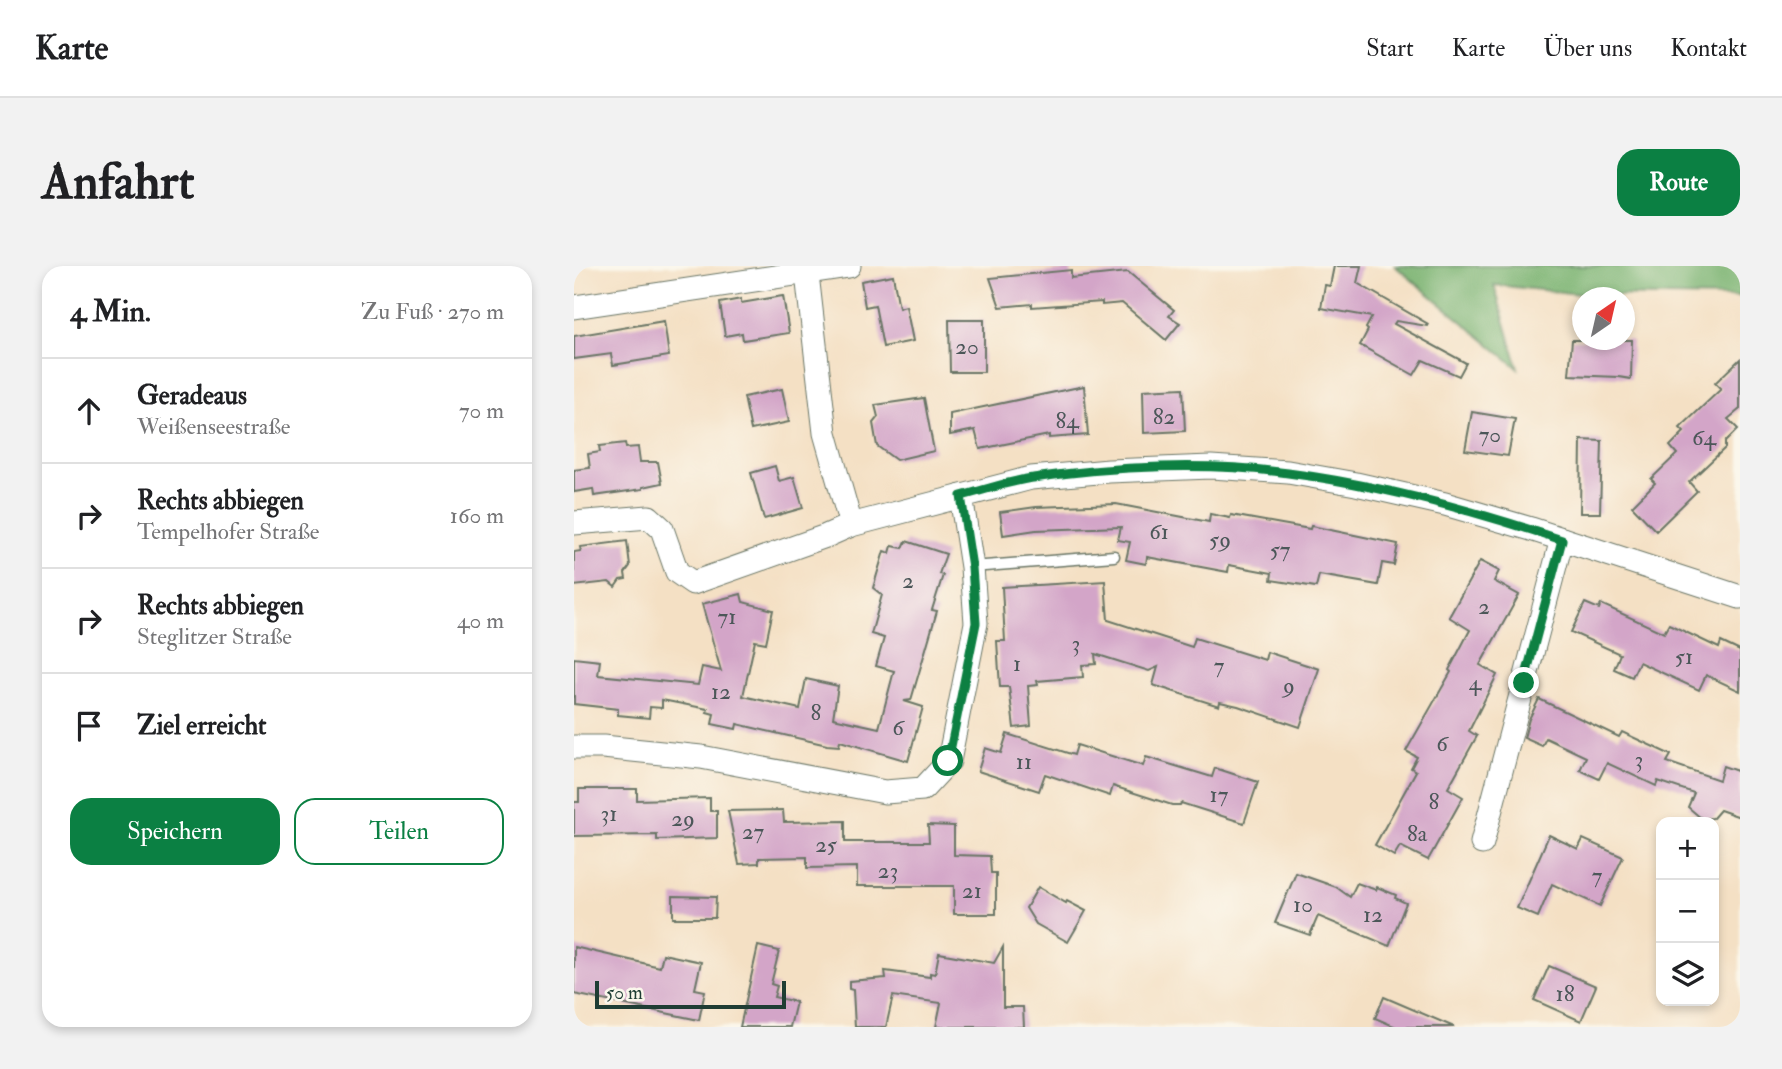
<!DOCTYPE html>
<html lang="de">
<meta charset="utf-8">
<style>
body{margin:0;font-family:"IM FELL Double Pica",serif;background:#f2f2f2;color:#202124}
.controls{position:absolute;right:21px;bottom:21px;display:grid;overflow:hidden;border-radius:14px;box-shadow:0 4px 10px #0003}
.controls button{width:63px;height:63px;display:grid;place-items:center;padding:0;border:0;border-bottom:2px solid #e0e0e0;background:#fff;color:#202124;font:35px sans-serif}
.compass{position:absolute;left:998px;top:21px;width:63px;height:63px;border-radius:50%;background:#fff;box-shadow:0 4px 10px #0003;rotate:34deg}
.scale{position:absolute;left:21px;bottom:18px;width:191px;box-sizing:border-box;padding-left:7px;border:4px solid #1f3d34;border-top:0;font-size:19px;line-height:24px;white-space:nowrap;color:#1f3d34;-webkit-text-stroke:5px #fbf7ec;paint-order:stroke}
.stop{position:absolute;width:21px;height:21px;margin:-16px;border:5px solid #0b8043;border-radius:50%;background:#fff}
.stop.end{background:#0b8043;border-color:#fff;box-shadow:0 2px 7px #0008}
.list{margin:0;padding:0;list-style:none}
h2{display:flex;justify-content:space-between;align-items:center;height:91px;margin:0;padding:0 28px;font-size:30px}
h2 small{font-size:23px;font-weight:400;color:#757577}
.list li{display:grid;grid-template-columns:46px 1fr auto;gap:21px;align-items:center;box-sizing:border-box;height:105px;padding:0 28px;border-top:2px solid #e0e0e0}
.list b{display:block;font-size:26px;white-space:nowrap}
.list p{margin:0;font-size:23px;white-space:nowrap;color:#757577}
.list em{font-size:23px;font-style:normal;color:#757577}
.actions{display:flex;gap:14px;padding:21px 28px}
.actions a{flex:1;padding:16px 0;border:2px solid #0b8043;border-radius:21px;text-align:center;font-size:24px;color:#0b8043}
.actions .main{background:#0b8043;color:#fff}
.icon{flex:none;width:38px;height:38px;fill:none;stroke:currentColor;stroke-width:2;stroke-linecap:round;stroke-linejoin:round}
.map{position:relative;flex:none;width:1166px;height:761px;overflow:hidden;border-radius:21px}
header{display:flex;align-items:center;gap:42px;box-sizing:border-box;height:98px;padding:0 35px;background:#fff;border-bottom:2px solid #e0e0e0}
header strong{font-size:33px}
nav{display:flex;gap:38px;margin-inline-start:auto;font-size:24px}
.intro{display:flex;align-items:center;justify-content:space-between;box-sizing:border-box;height:168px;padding:0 42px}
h1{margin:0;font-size:49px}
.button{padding:18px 32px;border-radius:21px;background:#0b8043;color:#fff;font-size:24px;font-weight:700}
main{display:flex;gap:42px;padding:0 42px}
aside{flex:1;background:#fff;border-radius:21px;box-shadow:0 4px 10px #0003}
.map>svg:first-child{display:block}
.forest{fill:#7ab371;stroke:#4c7852;stroke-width:2}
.building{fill:#d3a5c8}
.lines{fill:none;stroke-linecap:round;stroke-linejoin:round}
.lane-casing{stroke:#6a7666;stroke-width:13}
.street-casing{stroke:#6a7666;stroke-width:25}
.lane{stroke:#fff;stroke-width:10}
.street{stroke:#fff;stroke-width:23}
.route{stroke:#0b8043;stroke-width:9}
.labels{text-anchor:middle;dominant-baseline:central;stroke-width:7;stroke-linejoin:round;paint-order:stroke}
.number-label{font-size:23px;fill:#4c5759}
</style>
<header>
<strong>Karte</strong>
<nav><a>Start</a><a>Karte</a><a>Über uns</a><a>Kontakt</a></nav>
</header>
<div class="intro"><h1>Anfahrt</h1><a class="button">Route</a></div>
<main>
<aside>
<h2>4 Min.<small>Zu Fuß · 270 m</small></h2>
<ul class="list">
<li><svg class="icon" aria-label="ahead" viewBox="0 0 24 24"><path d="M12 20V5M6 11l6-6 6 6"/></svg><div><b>Geradeaus</b><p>Weißenseestraße</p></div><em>70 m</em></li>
<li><svg class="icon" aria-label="right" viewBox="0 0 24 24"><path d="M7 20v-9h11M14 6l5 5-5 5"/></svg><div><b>Rechts abbiegen</b><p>Tempelhofer Straße</p></div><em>160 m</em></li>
<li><svg class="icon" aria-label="right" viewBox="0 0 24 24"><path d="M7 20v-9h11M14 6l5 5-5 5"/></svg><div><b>Rechts abbiegen</b><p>Steglitzer Straße</p></div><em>40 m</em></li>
<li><svg class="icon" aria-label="arrive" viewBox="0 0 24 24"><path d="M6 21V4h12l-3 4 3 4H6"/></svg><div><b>Ziel erreicht</b></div></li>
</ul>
<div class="actions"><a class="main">Speichern</a><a>Teilen</a></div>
</aside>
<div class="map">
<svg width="1166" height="761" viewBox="0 0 1166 761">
<rect width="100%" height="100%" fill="#fbf7ec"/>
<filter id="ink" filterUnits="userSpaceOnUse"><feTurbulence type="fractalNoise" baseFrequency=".0143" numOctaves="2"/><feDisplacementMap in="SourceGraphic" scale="14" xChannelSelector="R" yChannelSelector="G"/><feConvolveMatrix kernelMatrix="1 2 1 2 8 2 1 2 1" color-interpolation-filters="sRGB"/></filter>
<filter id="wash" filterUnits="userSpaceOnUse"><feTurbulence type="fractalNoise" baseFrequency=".00686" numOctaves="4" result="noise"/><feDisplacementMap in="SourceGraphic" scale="28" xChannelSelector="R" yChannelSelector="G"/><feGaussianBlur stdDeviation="1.57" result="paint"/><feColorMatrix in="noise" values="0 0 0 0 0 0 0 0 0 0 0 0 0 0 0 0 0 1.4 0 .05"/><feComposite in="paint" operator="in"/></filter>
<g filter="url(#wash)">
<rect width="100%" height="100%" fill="#f4e0c4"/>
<polygon class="forest" points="821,0 1166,0 1166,31 1016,29 920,19 944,102"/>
<g id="blocks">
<g class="building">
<polygon points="760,0 787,0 783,17 854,58 853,60 822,55 820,58 892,97 885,110 849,94 840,109 786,79 794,64 792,62 798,51 747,42 751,19 756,20"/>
<polygon points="497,4 497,12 554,6 600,44 595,50 606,57 592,74 548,37 528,39 528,36 458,41 458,38 426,41 416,12"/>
<polygon points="319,9 325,42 332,40 339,75 309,81 301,39 291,41 287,15"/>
<polygon points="209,30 215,67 169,74 168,67 151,70 146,37 167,33 167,37"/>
<polygon points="375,54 410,54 410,106 376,106"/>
<polygon points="90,55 95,90 39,99 37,88 0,93 0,70"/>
<polygon points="998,74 1058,74 1057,113 1045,111 995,109"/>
<polygon points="1166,93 1166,143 1154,153 1164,163 1151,176 1151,182 1115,216 1123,225 1082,265 1058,240 1081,217 1077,213 1103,188 1096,180 1110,166 1106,162 1147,123 1141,117"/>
<polygon points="510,120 514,169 475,172 475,169 406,183 401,164 376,169 376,148"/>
<polygon points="609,122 611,165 570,167 569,124"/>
<polygon points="208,123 215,156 177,164 170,131"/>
<polygon points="350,132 360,185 322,194 303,180 299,157 304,151 301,139"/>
<polygon points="898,146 941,153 934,190 891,184"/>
<polygon points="1007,174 1028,175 1026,247 1006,247"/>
<polygon points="51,177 52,182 64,181 66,196 84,196 88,217 69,221 69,223 20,230 19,223 0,226 0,204 16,202 14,188 26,186 25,180"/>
<polygon points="201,200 205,215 220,211 229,242 190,253 177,207"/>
<polygon points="542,238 635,256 636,248 656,252 657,249 736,263 737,260 824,278 820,299 808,297 804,319 745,309 742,321 697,314 698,307 655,299 654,306 573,291 572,298 552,294 556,276 544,274 547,261 462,264 429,269 426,246 462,241"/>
<polygon points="53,275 56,300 51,307 52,313 46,314 41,321 35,316 0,320 0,286 7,285 6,281"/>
<polygon points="332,275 372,288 365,308 369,309 358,344 363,345 337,434 330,435 349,441 334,495 266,475 265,480 253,479 163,458 162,463 138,458 140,448 133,446 134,443 88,434 88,442 76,441 75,452 44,449 44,443 0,438 0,392 26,395 24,409 124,419 128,401 147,405 128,338 167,328 169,336 199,344 192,377 181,375 169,430 226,443 232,413 264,420 259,452 305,462 320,405 302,400 310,372 297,368 308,329 299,322 310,285 316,287 318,280 329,282"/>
<polygon points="906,295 925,305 920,315 945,329 906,399 923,409 895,465 903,470 874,522 889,531 854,594 826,580 820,590 801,579 842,505 837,502 843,491 832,485 877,406 875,404 896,364 875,351"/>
<polygon points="531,315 534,354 618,381 621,372 691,394 693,386 745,403 726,461 664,440 646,436 645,440 579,419 584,401 575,405 521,388 522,398 508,399 509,411 463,415 464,419 454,420 457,460 440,462 435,421 426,421 423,375 431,375 428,321"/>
<polygon points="1011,337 1025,343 1027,338 1090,367 1095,358 1145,382 1147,376 1166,385 1166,425 1132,409 1125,424 1065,396 1058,411 1040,403 1046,388 997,366"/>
<polygon points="965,433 1045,471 1048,466 1097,489 1093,496 1145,514 1149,500 1166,506 1166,551 1146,544 1139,552 1128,553 1114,541 1120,527 1084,515 1082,520 1033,497 1025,513 1006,504 1012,491 972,472 968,480 950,472 955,453"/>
<polygon points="433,468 500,489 503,479 569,500 572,491 638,511 641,502 684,516 670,557 607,537 606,539 598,539 539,520 536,530 471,508 465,525 404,505 411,482 427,487"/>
<polygon points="5,523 63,523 63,534 136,532 136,545 143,545 143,572 83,574 83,569 0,570 0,536 5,536"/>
<polygon points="209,544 210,556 271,555 271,576 355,576 354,559 380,560 380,589 416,590 417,607 422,607 422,648 380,648 380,620 283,620 283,601 233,602 233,591 185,592 185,597 165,598 154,545"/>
<polygon points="975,569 1004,583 1009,573 1049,591 1026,640 978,618 964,651 943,642"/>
<polygon points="722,607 762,621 776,631 783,617 802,624 803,621 822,629 821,632 832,637 815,680 744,650 736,669 701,657"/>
<polygon points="464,621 492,637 493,635 512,645 494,676 462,658 452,642"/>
<polygon points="99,630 142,631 141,652 99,652"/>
<polygon points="184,680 205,685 197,718 203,720 200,731 222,736 216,761 166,761"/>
<polygon points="0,681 86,701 89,688 127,696 121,723 131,725 125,754 0,728"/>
<polygon points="429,681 429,741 449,741 450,761 362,761 367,737 319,730 312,761 281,761 279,724 275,723 275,715 312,712 311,705 356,711 356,707 361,708 365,687 420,697"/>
<polygon points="975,700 1022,720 1007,755 960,734"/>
<polygon points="810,731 880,761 822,761 801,752"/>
</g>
</g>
</g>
<g filter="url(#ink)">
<use href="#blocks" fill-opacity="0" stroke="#6a7666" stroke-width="2"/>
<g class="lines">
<defs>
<polyline id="lane" points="398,301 540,290"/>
<g id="street">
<polyline points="233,8 251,167 277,259"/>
<polyline points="0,41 275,0"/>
<polyline points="0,257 75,251 88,263 103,306 119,317 252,270 277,259 457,212 535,205 637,201 714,206 782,218 871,238 957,263 1166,331"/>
<polyline points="0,481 29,481 127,491 311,526 349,523 375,495 402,357 398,301 387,230"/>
<polyline points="908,577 988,273"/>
</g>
</defs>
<use href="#lane" class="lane-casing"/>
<use href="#street" class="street-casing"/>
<use href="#lane" class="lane"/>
<use href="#street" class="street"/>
</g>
</g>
<g class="lines" filter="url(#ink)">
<path class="route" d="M374 495 402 357 398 301 387 230C411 224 435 215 459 212 539 200 634 196 714 207 807 219 899 244 988 274L950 417"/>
</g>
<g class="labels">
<g class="number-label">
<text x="393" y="80">20</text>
<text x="590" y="150">82</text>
<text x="493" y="154">84</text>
<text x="916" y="168">70</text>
<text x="1130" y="171">64</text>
<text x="585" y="265">61</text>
<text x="646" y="273">59</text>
<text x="706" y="283">57</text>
<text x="334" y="314">2</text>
<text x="910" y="340">2</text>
<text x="153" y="350">71</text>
<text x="502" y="377">3</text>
<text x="1110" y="390">51</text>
<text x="443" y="397">1</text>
<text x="645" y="399">7</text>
<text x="901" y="416">4</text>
<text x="715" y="419">9</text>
<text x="147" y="425">12</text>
<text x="242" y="446">8</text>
<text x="324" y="461">6</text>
<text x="868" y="477">6</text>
<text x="1065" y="493">3</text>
<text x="450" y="495">11</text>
<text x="645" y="528">17</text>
<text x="860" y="535">8</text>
<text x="35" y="547">31</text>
<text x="109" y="552">29</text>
<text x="179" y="565">27</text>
<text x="843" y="567">8a</text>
<text x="252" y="578">25</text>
<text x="314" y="604">23</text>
<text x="1023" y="609">7</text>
<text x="398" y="624">21</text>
<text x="729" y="638">10</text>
<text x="799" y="648">12</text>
<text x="991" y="727">18</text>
</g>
</g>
</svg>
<div class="controls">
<button>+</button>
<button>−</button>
<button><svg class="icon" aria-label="layers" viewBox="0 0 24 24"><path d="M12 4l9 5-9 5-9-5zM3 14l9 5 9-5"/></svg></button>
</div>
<svg class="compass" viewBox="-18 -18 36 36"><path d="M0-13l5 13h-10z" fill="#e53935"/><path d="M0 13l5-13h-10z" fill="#757577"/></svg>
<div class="scale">50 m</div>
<div class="stop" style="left:374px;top:495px"></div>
<div class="stop end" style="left:950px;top:417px"></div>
</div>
</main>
